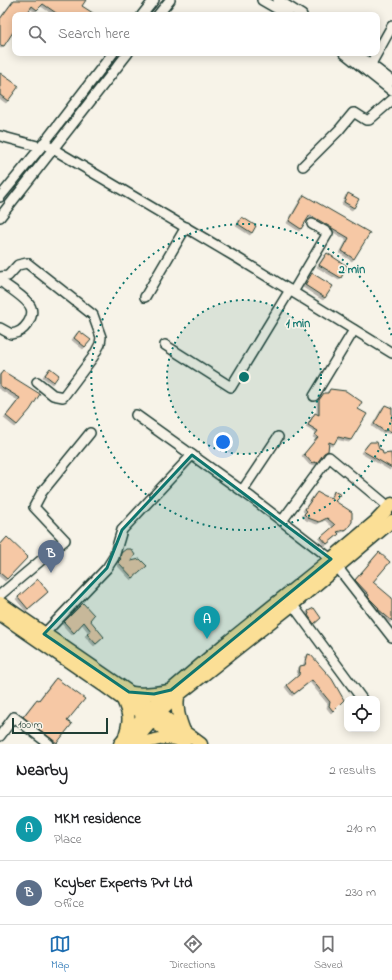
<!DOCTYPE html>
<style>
body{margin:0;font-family:"Indie Flower",sans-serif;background:#f2f2f2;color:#202124}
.controls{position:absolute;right:12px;bottom:12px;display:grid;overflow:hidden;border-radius:8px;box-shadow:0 2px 10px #0003}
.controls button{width:36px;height:36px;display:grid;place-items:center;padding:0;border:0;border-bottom:1px solid #e0e0e0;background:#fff;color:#202124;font:20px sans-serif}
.scale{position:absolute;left:12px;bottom:10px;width:96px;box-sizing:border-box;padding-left:4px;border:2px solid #1f3d34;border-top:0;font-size:11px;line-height:14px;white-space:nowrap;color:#1f3d34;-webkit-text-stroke:3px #f7f3e8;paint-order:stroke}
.you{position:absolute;left:223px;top:442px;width:14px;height:14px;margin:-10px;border:3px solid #fff;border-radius:50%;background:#1a73e8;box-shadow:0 0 0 6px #1a73e833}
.badge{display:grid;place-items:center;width:26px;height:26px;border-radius:50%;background:#1f6fb2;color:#fff;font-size:13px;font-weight:700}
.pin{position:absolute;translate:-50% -33px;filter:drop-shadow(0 1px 2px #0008)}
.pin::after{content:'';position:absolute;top:21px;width:14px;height:12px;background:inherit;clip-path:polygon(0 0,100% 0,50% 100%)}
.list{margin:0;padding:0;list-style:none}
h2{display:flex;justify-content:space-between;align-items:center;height:52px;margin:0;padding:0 16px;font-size:17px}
h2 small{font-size:13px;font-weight:400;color:#757577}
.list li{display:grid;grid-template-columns:26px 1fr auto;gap:12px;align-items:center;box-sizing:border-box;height:64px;padding:0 16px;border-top:1px solid #e0e0e0}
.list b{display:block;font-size:15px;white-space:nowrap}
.list p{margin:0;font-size:13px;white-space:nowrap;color:#757577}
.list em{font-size:13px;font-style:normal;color:#757577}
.icon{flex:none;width:22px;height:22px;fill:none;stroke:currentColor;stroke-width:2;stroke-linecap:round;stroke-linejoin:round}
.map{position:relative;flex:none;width:392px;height:744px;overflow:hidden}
.search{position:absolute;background:#fff;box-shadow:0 2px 10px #0003;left:12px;right:12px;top:12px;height:44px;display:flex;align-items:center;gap:10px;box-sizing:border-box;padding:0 14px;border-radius:8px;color:#757577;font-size:15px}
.sheet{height:180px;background:#fff}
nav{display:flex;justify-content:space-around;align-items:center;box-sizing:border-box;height:56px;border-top:1px solid #e0e0e0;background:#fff;font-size:11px;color:#757577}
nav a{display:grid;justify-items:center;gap:2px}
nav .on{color:#1f6fb2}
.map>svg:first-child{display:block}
.building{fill:#f6c8a5;stroke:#1f3d34;filter:url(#shadow)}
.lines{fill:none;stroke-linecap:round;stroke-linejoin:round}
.minor-casing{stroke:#1f3d34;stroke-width:12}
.major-casing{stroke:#1f3d34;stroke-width:15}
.minor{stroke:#f7f3e8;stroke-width:9}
.major{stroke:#fbdf96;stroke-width:12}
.marked{fill:#0f766e;fill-opacity:0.2;stroke:#0f766e;stroke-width:3;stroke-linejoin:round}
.ring{fill:none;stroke:#0f766e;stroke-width:2;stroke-dasharray:2 4}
.centre{fill:#0f766e;stroke:#f7f3e8;stroke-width:2}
.ring-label{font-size:12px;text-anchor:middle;font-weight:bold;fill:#0f766e;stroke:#f7f3e8;stroke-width:3.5;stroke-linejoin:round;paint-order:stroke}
</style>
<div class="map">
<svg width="392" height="744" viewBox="0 0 392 744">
<defs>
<filter id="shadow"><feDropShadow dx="-2" dy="2" stdDeviation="0" flood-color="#0004"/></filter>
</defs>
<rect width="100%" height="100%" fill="#f7f3e8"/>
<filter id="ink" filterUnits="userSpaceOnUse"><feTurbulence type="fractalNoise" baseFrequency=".025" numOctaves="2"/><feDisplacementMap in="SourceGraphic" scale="8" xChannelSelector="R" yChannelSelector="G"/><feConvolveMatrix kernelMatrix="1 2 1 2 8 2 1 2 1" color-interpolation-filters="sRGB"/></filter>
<g filter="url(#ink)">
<g class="building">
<polygon points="14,0 86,0 82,6 96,15 59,15 43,4 37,10 32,6 26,15 15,15 15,29 4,46 0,45 0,19"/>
<polygon points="0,73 19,86 8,101 0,95"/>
<polygon points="348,193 359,199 354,208 344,202"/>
<polygon points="304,195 370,233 354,259 342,251 349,238 310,215 301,229 289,221"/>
<polygon points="242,217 256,226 252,233 238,224"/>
<polygon points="327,253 347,266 341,278 319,265"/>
<polygon points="312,273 333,286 325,298 305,285"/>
<polygon points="79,331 91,340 85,347 74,338"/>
<polygon points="50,368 59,375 54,382 45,375"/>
<polygon points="3,371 40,394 30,410 17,425 6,416 20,398 0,386 0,375"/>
<polygon points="330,389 346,391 362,402 358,409 367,414 351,440 338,437 334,444 329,442 328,451 324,453 317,463 314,462 312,463 304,454 318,437 315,435 318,431 308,425 315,413 319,415 319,400 324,393 328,393"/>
<polygon points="385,405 392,408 392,432 387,430 384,431 374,424"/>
<polygon points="370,442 377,442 379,449 382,450 383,454 391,453 392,468 363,451"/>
<polygon points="334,491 341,495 335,501 352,512 352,522 347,529 337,532 339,534 327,544 321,537 335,525 327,518 319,522 308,518 304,514 307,511 305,509 317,492 324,496 332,498"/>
<polygon points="7,537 28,557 7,579 0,573 0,545"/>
<polygon points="126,549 131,549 135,555 131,561 140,559 147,566 133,578 118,562 121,559 120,558 121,553"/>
<polygon points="379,552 390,562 373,582 392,598 392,621 378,609 379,608 368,597 369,595 355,580"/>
<polygon points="38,579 48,592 28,609 18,597"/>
<polygon points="83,603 94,615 90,620 104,637 96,644 87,634 91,631 84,622 74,633 64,622"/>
<polygon points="314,608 321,618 314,624 308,615 309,614 308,611"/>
<polygon points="308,654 311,655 332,679 344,700 333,711 329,706 330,702 312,680 294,694 287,685 299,675 300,666 305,665"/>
<polygon points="56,678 85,699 67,721 72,724 57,743 23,717 37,699 39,700"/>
</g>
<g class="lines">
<defs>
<g id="minor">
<polyline points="262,0 288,15"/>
<polyline points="278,0 302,15"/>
<polyline points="142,15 154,0"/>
<polyline points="158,15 170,0"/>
<polyline points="344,53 392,91"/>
<polyline points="356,53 392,81"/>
<polyline points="367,71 392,26"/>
<polyline points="0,136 41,147"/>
<polyline points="43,143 239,259 392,353"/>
<polyline points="303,166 339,130 353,113 355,113 366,120 369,120 392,100"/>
<polyline points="0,197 41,147 113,53"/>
<polyline points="0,217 128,53"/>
<polyline points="0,277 8,276 18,265 27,263 93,315 101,337 100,344 93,357 63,397 53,395 37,382"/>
<path d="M0 281C8 287 28 299 31 308 33 313 31 318 28 323 23 330 19 333 11 334L0 328"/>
<polyline points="293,292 328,233 312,224"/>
<polyline points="145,297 186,227"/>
<polyline points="165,345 231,387 290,290"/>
<polyline points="314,396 354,330"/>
<polyline points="136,415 252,498 331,559 392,637"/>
<polyline points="242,491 278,437"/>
<polyline points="282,521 329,457 389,507"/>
<polyline points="0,595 65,540 34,507 42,492 90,433"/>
<polyline points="289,600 362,699"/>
<polyline points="44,634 107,568 114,557 122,530 192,455"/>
<polyline points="0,736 14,717 49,744"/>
</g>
<g id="major">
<polyline points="0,603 151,707 201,744"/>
<polyline points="0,614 103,685 184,744"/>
<path d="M132 693C145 695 157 693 169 691"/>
<path d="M178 695C176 709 179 718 184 731"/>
<path d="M123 700C130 715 130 721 125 736"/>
<polyline points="120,744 151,707 224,645 331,559 376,521 392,504"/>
<polyline points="132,744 159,713 182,692 292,605 392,521"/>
<polyline points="137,744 164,738 177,739"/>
</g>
</defs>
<use href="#minor" class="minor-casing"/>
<use href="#major" class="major-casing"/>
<use href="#minor" class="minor"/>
<use href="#major" class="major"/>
</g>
</g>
<path class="marked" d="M192 455 331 559 171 690 154 694 129 692 44 634 107 568 122 530Z"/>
<circle cx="244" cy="377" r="77" fill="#0f766e" fill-opacity=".12"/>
<g class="ring">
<circle cx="244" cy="377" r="77"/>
<path d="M392 417A153 153 0 1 1 392 337"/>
</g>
<circle cx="244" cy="377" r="6" class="centre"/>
<g class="ring-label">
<text x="352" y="273">2 min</text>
<text x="298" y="327">1 min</text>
</g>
</svg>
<div class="controls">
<button><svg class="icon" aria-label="locate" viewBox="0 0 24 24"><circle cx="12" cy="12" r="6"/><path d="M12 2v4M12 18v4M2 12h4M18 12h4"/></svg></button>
</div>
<div class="scale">100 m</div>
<div class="you"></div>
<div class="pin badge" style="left:207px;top:639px;background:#0f9aa8">A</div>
<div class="pin badge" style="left:51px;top:573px;background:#5c6f8a">B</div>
<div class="search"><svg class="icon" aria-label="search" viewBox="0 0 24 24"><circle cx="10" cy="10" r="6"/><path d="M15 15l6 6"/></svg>Search here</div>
</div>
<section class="sheet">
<h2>Nearby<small>2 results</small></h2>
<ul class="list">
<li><span class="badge" style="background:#0f9aa8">A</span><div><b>MKM residence</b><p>Place</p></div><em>210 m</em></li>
<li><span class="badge" style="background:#5c6f8a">B</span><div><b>Kcyber Experts Pvt Ltd</b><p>Office</p></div><em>230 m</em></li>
</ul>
</section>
<nav>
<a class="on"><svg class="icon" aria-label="map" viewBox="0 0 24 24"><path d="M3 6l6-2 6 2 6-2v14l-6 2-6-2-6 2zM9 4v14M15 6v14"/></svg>Map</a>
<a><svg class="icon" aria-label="directions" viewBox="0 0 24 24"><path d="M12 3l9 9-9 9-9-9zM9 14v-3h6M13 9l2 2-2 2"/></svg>Directions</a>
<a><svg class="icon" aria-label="saved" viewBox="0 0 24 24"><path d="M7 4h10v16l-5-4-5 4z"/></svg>Saved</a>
</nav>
